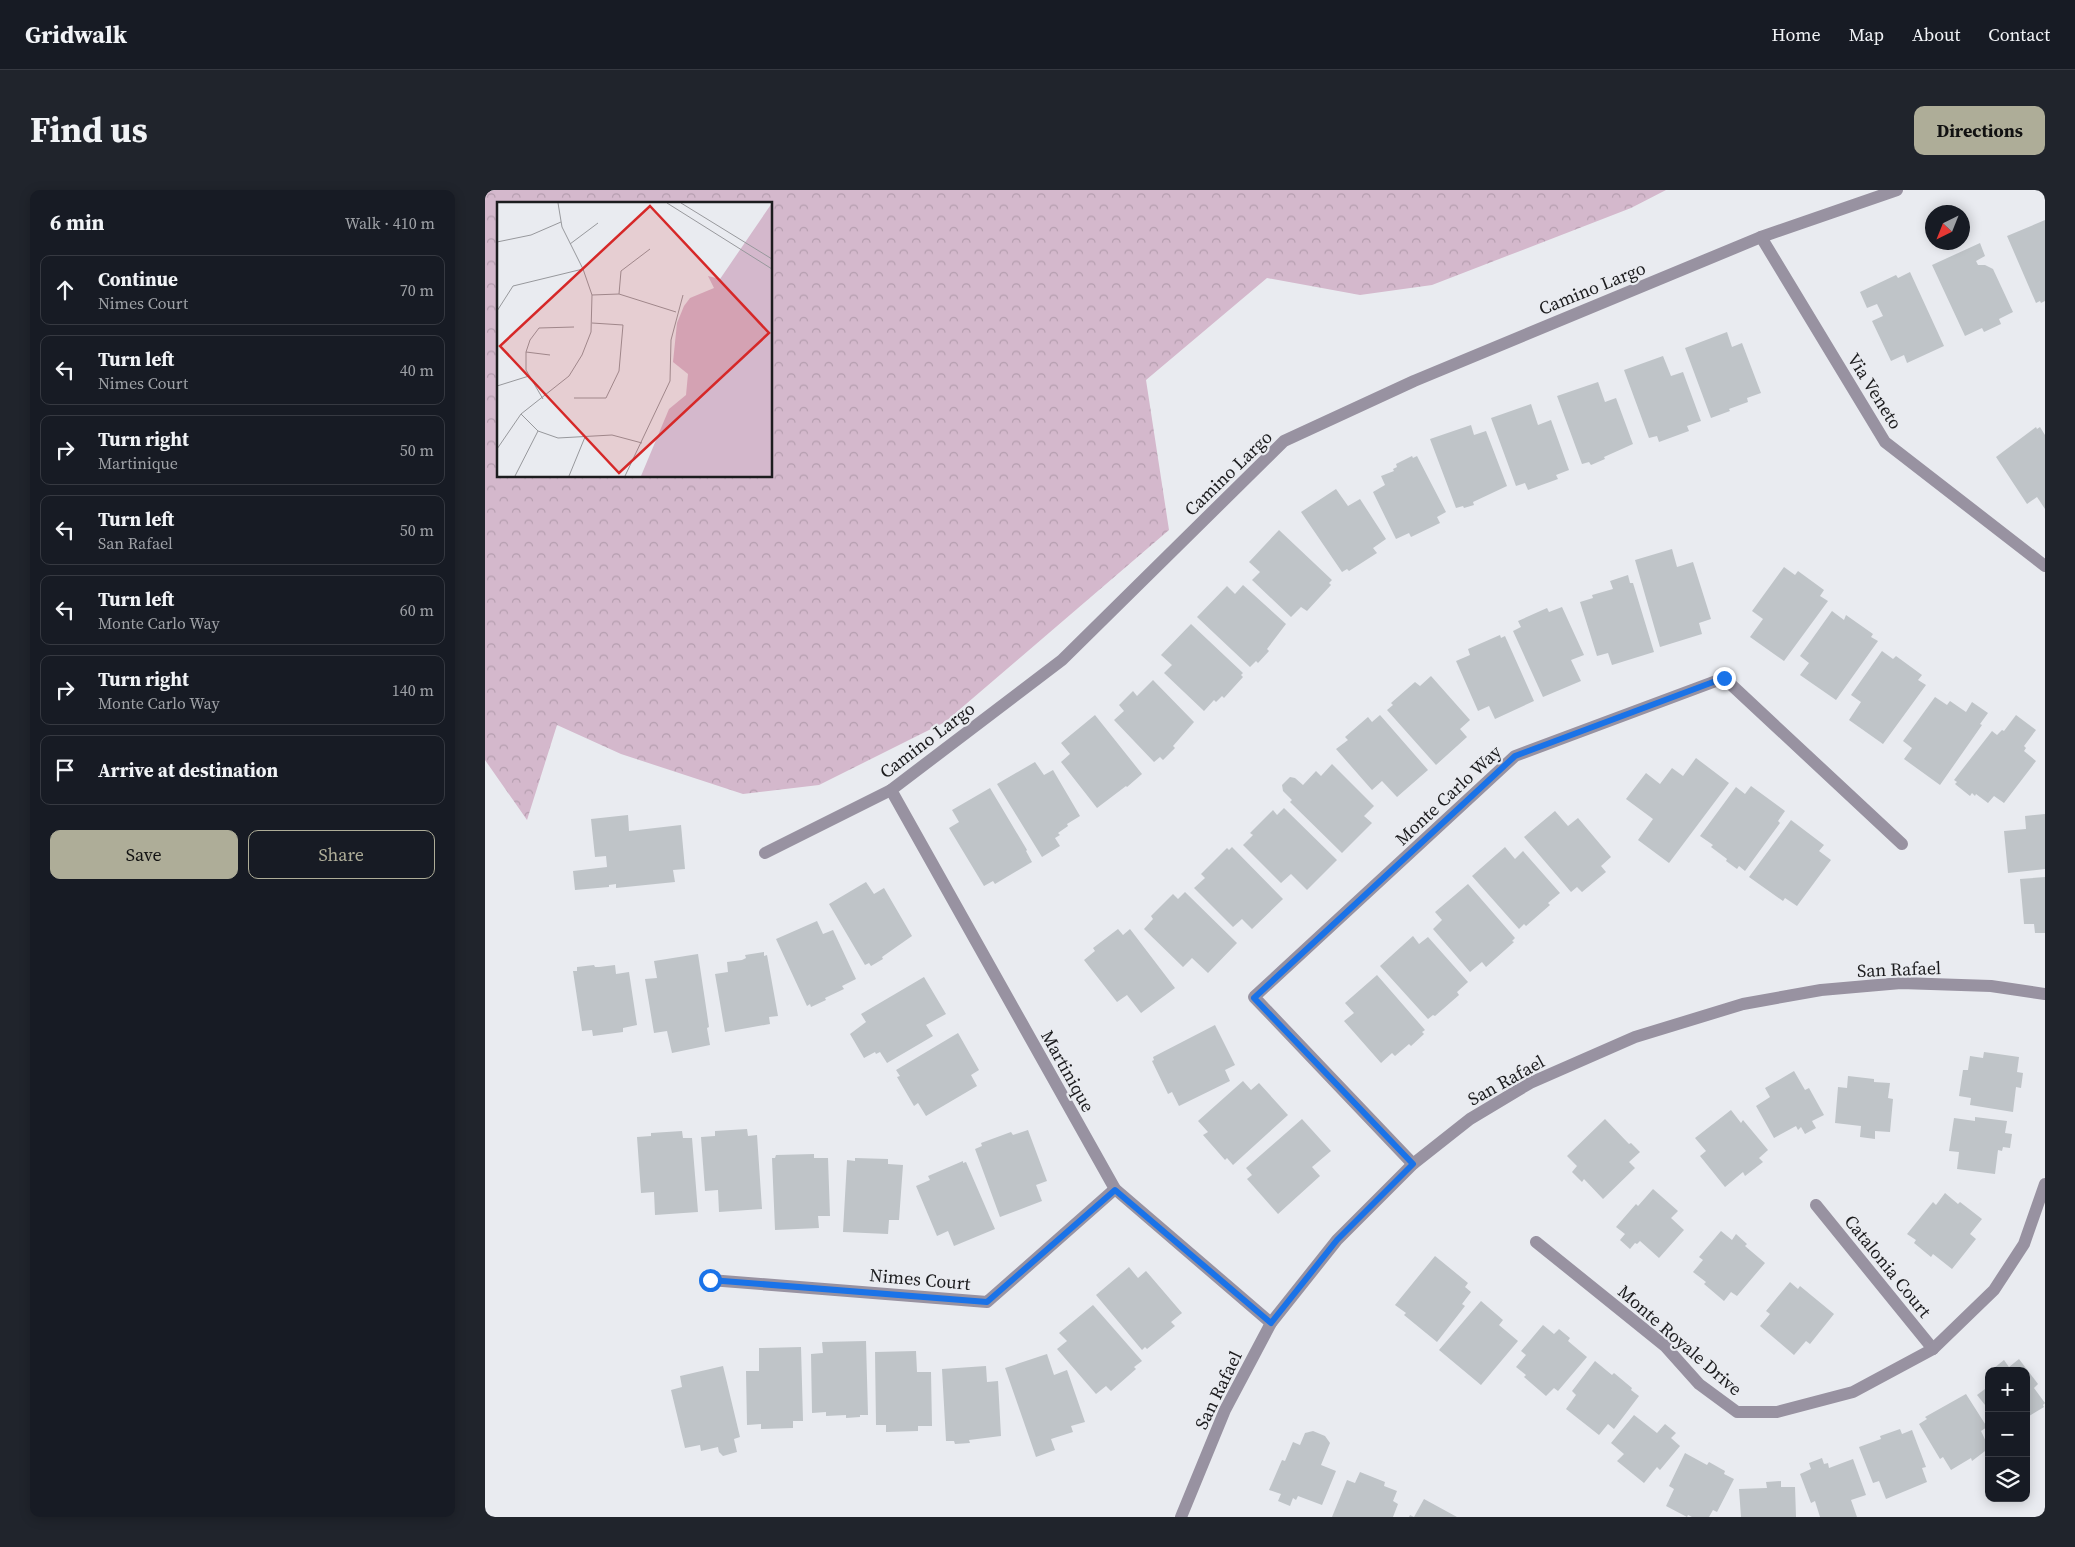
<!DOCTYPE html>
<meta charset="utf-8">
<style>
body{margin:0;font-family:"Source Serif 4",serif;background:#20242c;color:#f1f3f6}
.controls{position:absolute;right:15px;bottom:15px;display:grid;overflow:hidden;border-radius:10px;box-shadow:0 2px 12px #0003}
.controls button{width:45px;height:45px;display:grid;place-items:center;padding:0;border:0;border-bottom:1px solid #363941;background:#171b24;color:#f1f3f6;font:25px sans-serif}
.compass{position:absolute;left:1440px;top:15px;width:45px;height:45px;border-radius:50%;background:#171b24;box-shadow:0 2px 12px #0003;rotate:223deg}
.stop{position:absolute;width:15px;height:15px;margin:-11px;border:4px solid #1a73e8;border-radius:50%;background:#fff}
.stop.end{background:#1a73e8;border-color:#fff;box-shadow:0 1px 5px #0008}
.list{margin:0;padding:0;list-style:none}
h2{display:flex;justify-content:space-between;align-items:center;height:65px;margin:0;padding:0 20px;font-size:21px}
h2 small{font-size:16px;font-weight:400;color:#9ea1a6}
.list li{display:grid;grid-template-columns:32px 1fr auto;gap:15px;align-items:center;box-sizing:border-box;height:70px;margin:0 10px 10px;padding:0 10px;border:1px solid #363941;border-radius:10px}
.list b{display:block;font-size:19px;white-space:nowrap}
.list p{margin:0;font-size:16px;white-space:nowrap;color:#9ea1a6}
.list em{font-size:16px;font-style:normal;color:#9ea1a6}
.actions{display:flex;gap:10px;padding:15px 20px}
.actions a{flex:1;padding:11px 0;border:1px solid #aead98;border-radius:10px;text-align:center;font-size:18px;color:#aead98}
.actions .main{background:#aead98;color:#111}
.icon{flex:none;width:28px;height:28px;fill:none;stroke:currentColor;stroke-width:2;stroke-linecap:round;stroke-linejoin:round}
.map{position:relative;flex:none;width:1560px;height:1327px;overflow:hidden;border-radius:10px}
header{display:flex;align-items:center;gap:30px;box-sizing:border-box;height:70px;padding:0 25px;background:#171b24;border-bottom:1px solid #363941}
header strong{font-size:24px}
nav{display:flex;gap:28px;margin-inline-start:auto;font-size:18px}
.intro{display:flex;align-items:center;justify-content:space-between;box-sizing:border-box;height:120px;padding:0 30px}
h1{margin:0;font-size:35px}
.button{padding:12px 22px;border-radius:10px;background:#aead98;color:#111;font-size:18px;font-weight:700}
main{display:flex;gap:30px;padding:0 30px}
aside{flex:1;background:#171b24;border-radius:10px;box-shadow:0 2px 12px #0003}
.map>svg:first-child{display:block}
.park{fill:url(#park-crowns);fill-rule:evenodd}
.building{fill:#bfc4c8}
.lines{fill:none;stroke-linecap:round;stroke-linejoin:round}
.minor{stroke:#9892a1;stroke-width:12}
.tertiary{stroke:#9892a1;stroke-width:12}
.route{stroke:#1a73e8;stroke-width:6}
.labels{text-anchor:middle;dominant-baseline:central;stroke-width:4.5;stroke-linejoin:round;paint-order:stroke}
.street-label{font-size:18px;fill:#1c1c1e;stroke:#e9ebf0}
.inset-road{fill:none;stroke:#97989c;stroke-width:1}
.view{fill:#d62828;fill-opacity:0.15;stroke:#d62828;stroke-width:2.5}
.inset-edge{fill:none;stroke:#1c1c1e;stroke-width:2.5}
</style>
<header>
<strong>Gridwalk</strong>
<nav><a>Home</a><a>Map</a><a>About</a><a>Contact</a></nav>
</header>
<div class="intro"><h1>Find us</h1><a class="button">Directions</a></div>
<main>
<aside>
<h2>6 min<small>Walk · 410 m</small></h2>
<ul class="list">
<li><svg class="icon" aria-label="ahead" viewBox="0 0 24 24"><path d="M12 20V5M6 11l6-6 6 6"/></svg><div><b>Continue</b><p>Nimes Court</p></div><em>70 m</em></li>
<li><svg class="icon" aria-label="left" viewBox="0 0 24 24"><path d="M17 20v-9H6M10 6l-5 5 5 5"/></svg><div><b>Turn left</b><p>Nimes Court</p></div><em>40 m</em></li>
<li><svg class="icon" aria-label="right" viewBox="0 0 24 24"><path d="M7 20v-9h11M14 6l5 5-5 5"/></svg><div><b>Turn right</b><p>Martinique</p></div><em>50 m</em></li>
<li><svg class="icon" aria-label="left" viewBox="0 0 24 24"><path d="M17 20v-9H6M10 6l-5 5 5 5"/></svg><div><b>Turn left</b><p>San Rafael</p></div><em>50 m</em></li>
<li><svg class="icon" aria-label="left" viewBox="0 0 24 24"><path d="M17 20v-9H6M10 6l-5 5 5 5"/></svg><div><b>Turn left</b><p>Monte Carlo Way</p></div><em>60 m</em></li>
<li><svg class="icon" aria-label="right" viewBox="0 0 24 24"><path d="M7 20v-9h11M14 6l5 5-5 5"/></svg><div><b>Turn right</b><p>Monte Carlo Way</p></div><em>140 m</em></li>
<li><svg class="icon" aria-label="arrive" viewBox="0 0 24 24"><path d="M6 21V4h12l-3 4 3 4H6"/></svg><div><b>Arrive at destination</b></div></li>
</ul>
<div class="actions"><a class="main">Save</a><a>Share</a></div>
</aside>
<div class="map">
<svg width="1560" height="1327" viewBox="0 0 1560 1327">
<defs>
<pattern id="park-crowns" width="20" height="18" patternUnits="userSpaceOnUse" patternTransform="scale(1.25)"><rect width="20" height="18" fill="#d4b8cc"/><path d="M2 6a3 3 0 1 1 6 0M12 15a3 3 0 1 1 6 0" fill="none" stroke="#b59eaf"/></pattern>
</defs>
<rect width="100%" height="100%" fill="#e9ebf0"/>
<path class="park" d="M0 0H1181L1146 18 947 95 875 105 782 88 661 190 684 340 460 532 334 595 258 604 136 564 72 535 42 630 0 570ZM14 14H286V286H14Z"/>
<g class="building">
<polygon points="1560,30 1560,111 1556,113 1555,111 1551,113 1522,46"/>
<polygon points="1495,53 1500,66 1491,71 1493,75 1500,75 1508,79 1528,122 1514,129 1516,134 1499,142 1497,138 1480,146 1447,75"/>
<polygon points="1425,82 1459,156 1422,173 1419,165 1406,171 1387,131 1398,126 1392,114 1382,118 1375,102 1411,85 1413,88"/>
<polygon points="1242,142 1247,157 1257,153 1276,203 1262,208 1263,212 1244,219 1245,221 1226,228 1200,158"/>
<polygon points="1178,166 1186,186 1198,182 1216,231 1202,236 1204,241 1174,252 1172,246 1164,248 1139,180"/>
<polygon points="1113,192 1120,212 1131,208 1148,254 1119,267 1120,269 1106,275 1104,272 1097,274 1072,206"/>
<polygon points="1046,214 1053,235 1066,230 1084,280 1071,285 1073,289 1043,300 1040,293 1031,296 1006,228"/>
<polygon points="986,235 989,245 1001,241 1022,296 988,312 989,315 979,318 978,316 971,318 945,249"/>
<polygon points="1551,237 1552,239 1555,237 1560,245 1560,319 1552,307 1542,314 1511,267"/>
<polygon points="927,266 928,268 932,266 961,322 952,327 955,333 926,347 924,343 911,349 888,302 900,295 896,286 909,281 908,279 912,277 911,274"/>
<polygon points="851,299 863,316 875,309 901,349 888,358 892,363 864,381 862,379 857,382 816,322"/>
<polygon points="794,340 847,390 844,393 846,395 822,421 816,417 806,427 767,390 775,382 764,372"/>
<polygon points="1187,359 1192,377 1208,372 1226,429 1214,433 1217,444 1175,457 1150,370"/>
<polygon points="1299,377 1310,385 1313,381 1339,400 1335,406 1343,411 1299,471 1265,447 1278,429 1267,421"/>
<polygon points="1143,385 1145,393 1148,393 1169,462 1127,475 1123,463 1112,466 1095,412 1108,408 1107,405 1128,399 1125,391"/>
<polygon points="758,395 801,434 782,459 784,461 773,473 771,471 765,477 712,427 742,396 750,404"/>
<polygon points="1077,417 1099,465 1086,470 1096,491 1058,507 1028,441 1036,437 1033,431 1062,418 1064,422"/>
<polygon points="1347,421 1359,430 1361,425 1388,444 1386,447 1393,451 1351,510 1315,485 1324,473 1315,466"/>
<polygon points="706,434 758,483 756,485 758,487 739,508 737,506 731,512 729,510 719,521 679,483 687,475 676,465"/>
<polygon points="1015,445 1016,448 1020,446 1049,511 1010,529 1004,516 993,521 971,471 985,465 983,459"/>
<polygon points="1397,461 1408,469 1411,466 1437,485 1433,490 1441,495 1398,554 1364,530 1376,512 1366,505"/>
<polygon points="946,486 985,530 975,539 982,547 951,575 902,520 908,515 906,513 930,492 935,496"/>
<polygon points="668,490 709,532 688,556 690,558 678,570 675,567 669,572 629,530 639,521 634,515 648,501 652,506"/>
<polygon points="1450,507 1462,515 1465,511 1481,522 1487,512 1503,523 1495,534 1497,535 1455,595 1419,569 1427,558 1418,551"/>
<polygon points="610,525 657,584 642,597 641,596 612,618 576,572 585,564 576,553"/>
<polygon points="895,525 943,580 912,607 897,591 887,600 851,559 863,550 860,547 883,527 887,532"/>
<polygon points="1531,525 1551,540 1539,556 1541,558 1539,561 1551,571 1519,613 1509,606 1503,613 1491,604 1490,606 1487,603 1485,606 1470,594 1472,592 1469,590 1507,541 1512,545 1517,540 1519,541"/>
<polygon points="1211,568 1244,593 1184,673 1153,650 1168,629 1141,609 1161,583 1175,594 1187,578 1198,586"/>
<polygon points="550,572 559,585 568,580 595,626 582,634 583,636 573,643 575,645 570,648 575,656 557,667 512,594"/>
<polygon points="847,574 889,616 879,626 887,633 857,663 805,612 807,610 798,601 797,595 805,587 810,588 818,595 831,581 836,586"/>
<polygon points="1266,596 1300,621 1293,631 1295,633 1260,681 1254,676 1252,679 1241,671 1242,669 1226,657 1228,655 1215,646 1251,597 1260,604"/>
<polygon points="505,598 542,660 541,661 547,672 510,694 508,691 499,696 464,638 474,632 467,620"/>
<polygon points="799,618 852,670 822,700 806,684 796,693 758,655 768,645 765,643 788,620 792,625"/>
<polygon points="1070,621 1083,636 1093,628 1126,667 1116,676 1121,682 1097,702 1092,697 1086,702 1039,647"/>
<polygon points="1560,624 1560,679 1523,683 1519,641 1541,639 1540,626"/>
<polygon points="143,625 144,641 196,635 200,679 188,680 190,692 131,698 131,694 124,695 124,697 90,700 88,681 122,677 121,666 110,667 106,629"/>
<polygon points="1306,630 1339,655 1334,661 1346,670 1312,716 1300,708 1298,711 1264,687"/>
<polygon points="747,657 798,709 767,739 757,729 748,737 709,698 720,688 716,684 742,658 744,660"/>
<polygon points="1020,657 1030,669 1038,661 1075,703 1063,713 1065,715 1041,736 1039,734 1034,739 987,686"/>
<polygon points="1560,687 1560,743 1550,743 1549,734 1539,734 1535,689"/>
<polygon points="381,692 389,704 399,698 427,746 397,767 398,769 386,776 384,773 380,775 344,714"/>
<polygon points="983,694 1030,748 1027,751 1029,752 1001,777 997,772 985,782 948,739 957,730 950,722"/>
<polygon points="700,702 752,753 723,783 707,768 698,777 659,739 668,729 666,726 688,704 693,709"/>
<polygon points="332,731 338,744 348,740 371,789 357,796 359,799 340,808 341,810 326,817 325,814 322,816 291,749"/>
<polygon points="633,739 638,745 645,739 690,798 656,823 642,805 632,812 599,770 610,761 608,758"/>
<polygon points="928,746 934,754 943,747 983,792 972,802 974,805 950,826 948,825 943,829 895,776"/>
<polygon points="279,762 279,766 282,765 293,826 284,827 285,834 240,842 230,784 243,782 242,772 257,770 261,768 260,765"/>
<polygon points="213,764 224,837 222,838 225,855 187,863 182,841 169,843 160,789 172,788 169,771"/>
<polygon points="109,775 110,777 114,777 130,775 131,784 144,782 152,835 138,838 138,842 108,846 107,840 97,841 88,781 92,781 92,777"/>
<polygon points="892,785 940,840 937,842 939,844 926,856 924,854 910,866 907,863 896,873 859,831 869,823 860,813"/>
<polygon points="439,787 461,824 441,835 448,846 402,873 395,862 391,864 390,862 379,868 365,844 381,832 376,824"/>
<polygon points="730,835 750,875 740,880 745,891 694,916 687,902 683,904 667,871 669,870 668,867"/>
<polygon points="473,843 494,880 486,885 492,896 441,926 433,913 429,916 412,887 415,886 411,880"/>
<polygon points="1499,862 1534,867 1532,882 1538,883 1536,898 1531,897 1528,922 1485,915 1486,908 1474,906 1478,880 1483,880 1485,866 1498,868"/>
<polygon points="1309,881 1320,900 1324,898 1339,925 1327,931 1331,938 1320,944 1316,937 1313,940 1311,936 1289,948 1271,916 1285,907 1280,898"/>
<polygon points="1363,886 1389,889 1389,892 1405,893 1403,908 1408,909 1405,942 1390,941 1390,949 1375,947 1376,936 1350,933 1353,897 1362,898"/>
<polygon points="758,891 766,900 774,893 803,925 748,975 742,968 740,970 718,945 723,942 713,931"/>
<polygon points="1246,920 1256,933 1258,930 1283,960 1274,968 1278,972 1260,986 1258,982 1240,997 1215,966 1221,961 1210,948"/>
<polygon points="1490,927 1522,931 1520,943 1527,944 1525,958 1518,957 1517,961 1513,960 1510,984 1472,979 1474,962 1464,961 1469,928 1490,931"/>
<polygon points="817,929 846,961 827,977 835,986 793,1024 762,989 767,985 761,978"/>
<polygon points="1120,929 1144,954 1146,953 1155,962 1144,972 1150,978 1118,1009 1099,989 1097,992 1087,982 1092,976 1082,966"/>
<polygon points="262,939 263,946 272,945 277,1019 234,1022 233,1000 220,1001 216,947 230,946 230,941"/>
<polygon points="543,940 562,991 551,995 557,1011 515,1027 490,959 497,956 496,953 526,942 528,945"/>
<polygon points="197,941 198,948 207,948 213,1022 170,1025 169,1002 156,1003 152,947 166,946 166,943"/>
<polygon points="329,964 329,968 343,968 345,1026 333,1026 334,1038 290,1040 287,968 290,968 291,965"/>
<polygon points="370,968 403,969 403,974 418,975 414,1030 404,1030 403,1044 358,1042 362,970 370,971"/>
<polygon points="478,971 478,973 481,972 510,1039 469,1056 463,1041 452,1046 431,996 445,990 443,986"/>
<polygon points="1168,999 1193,1021 1186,1028 1199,1040 1174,1068 1155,1051 1152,1054 1150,1053 1145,1059 1135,1050 1140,1044 1131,1037 1151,1014 1153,1016"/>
<polygon points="1460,1003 1473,1014 1475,1012 1497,1029 1485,1044 1491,1049 1467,1079 1448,1064 1446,1067 1429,1053 1431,1050 1422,1044 1448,1012 1451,1015"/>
<polygon points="1236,1041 1247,1050 1251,1044 1262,1054 1260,1056 1280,1073 1252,1106 1246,1102 1239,1111 1219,1094 1221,1092 1208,1082 1218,1070 1214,1067"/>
<polygon points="950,1066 983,1093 980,1097 986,1102 977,1114 980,1116 952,1152 919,1125 921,1123 910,1115"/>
<polygon points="644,1077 653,1088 661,1081 697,1123 686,1132 690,1136 662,1159 660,1157 657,1160 611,1105"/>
<polygon points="1305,1092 1313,1099 1315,1096 1349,1124 1325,1154 1321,1151 1309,1165 1275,1136 1285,1124 1281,1121"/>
<polygon points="996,1111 1018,1130 1014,1135 1033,1151 996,1195 954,1160"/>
<polygon points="608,1115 657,1171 649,1177 651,1179 626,1201 621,1196 611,1204 572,1159 582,1151 574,1143"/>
<polygon points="1058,1135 1069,1144 1074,1139 1085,1148 1083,1151 1102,1167 1073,1201 1069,1198 1061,1206 1039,1187 1041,1185 1031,1177 1041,1165 1036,1161"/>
<polygon points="381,1151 383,1225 375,1225 375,1227 361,1228 361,1225 341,1226 341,1222 327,1223 326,1164 338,1163 337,1152"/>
<polygon points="316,1157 318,1231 308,1231 308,1238 276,1239 276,1234 262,1235 261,1181 274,1181 274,1158"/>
<polygon points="431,1161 432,1182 446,1182 447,1236 433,1236 433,1241 401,1242 401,1235 391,1235 390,1162"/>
<polygon points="562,1164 569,1185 582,1180 600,1232 586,1236 588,1242 566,1249 570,1260 551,1267 520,1178"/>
<polygon points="1534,1169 1553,1194 1549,1198 1560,1213 1558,1215 1559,1217 1541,1228 1541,1181 1511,1181 1509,1178 1519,1170 1524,1177"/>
<polygon points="1110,1171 1127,1185 1129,1183 1147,1198 1146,1200 1154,1206 1129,1239 1123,1234 1114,1245 1081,1219 1091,1205 1087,1201"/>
<polygon points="238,1176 255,1247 249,1249 252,1262 238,1266 234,1262 233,1257 216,1261 215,1255 200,1258 186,1200 197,1197 195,1186"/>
<polygon points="501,1176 502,1192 513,1191 516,1246 484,1250 485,1253 470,1254 469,1251 461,1251 457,1179"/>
<polygon points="1504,1196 1504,1220 1492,1205"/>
<polygon points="1481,1204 1502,1237 1496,1241 1504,1258 1487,1271 1486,1268 1466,1280 1458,1267 1455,1269 1434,1234 1442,1229 1440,1227"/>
<polygon points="1149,1225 1172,1243 1180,1234 1191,1243 1186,1248 1195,1256 1175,1280 1172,1277 1159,1293 1132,1271 1139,1264 1126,1253"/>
<polygon points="1415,1239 1417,1244 1427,1240 1441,1277 1437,1278 1442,1292 1401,1309 1394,1291 1388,1293 1374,1257 1396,1249 1395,1246"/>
<polygon points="828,1241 840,1246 845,1253 836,1275 851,1281 837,1315 813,1306 811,1310 808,1308 805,1316 793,1311 796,1304 784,1300 797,1270 800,1271 808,1252 815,1255 820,1243"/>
<polygon points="1200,1263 1222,1275 1224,1272 1240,1281 1239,1284 1249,1289 1232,1322 1228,1320 1224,1327 1207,1327 1203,1325 1202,1327 1181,1316 1189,1299 1184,1296"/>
<polygon points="1337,1268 1339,1274 1343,1273 1344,1278 1368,1269 1381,1305 1366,1310 1372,1327 1335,1327 1330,1311 1326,1313 1315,1284 1326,1279 1324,1273"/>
<polygon points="875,1282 900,1292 899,1296 912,1301 908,1311 913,1314 908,1327 847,1327 862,1290 870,1293"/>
<polygon points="1296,1291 1296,1297 1310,1297 1311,1327 1256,1327 1254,1299 1282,1298 1281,1292"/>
<polygon points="939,1309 972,1327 924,1327 925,1325 929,1327"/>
</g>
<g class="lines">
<g class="minor">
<polyline points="1276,47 1400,252 1560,376"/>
<polyline points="280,663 406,600"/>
<polyline points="928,974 769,807 1030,566 1239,488 1417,654"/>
<polyline points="1331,1015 1448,1159"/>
<polyline points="1051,1052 1180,1156 1214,1194 1252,1222 1292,1222 1368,1202 1448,1159 1509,1100 1539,1054 1560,994"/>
<polyline points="225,1090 502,1112 630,999"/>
</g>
<g class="tertiary">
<polyline points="786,1133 630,999 406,600 577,470 799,251 929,191 1276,47 1412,0"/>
<polyline points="696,1327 740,1220 786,1133 852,1050 928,974 985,929 1045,893 1150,847 1258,814 1336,800 1416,793 1506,796 1560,804"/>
</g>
</g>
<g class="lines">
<polyline class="route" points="225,1090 502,1112 630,1000 786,1133 852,1050 928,974 769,808 1030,566 1239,488"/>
</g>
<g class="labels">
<g class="street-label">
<text transform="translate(1107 98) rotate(-22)">Camino Largo</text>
<text transform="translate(1390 201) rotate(58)">Via Veneto</text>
<text transform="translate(743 283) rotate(-44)">Camino Largo</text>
<text transform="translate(442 550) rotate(-37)">Camino Largo</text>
<text transform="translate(963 605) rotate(-43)">Monte Carlo Way</text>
<text transform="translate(1414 779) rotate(-2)">San Rafael</text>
<text transform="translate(583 881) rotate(61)">Martinique</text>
<text transform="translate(1021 890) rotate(-29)">San Rafael</text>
<text transform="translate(1403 1076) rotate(51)">Catalonia Court</text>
<text transform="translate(435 1089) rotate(5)">Nimes Court</text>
<text transform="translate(1195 1150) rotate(41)">Monte Royale Drive</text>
<text transform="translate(733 1200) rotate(-64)">San Rafael</text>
</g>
</g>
<g transform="translate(12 12)">
<rect width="275" height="275" fill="#e9ebf0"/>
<path d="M275 1V274H144L172 207 189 193 191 172 176 160 180 121 187 104 193 96 217 86 211 74 223 77Z" fill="#d4b8cc"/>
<path class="inset-road" d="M170 1 275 67M184 1 275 57M0 40 34 33 64 20M73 42 101 21M122 92 124 69 153 47M95 93 122 92 179 110M0 109 16 84 86 67M29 150 53 153M0 184 32 174M77 196H109L122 169 126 123 95 121M46 197 29 168V150L33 138 42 126 77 125M24 212 41 229 61 236 115 233 145 241M0 247 24 212 72 174 85 153 94 130 95 93 86 67 65 25 61 1M18 274 41 229M72 274 88 235M128 274 173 179 174 138 186 93"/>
<path class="view" d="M153 4 272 131 122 271 3 144Z"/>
<rect width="275" height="275" class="inset-edge"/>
</g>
</svg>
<div class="controls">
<button>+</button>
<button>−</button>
<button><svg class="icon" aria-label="layers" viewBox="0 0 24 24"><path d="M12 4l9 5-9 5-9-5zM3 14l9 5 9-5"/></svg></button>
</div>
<svg class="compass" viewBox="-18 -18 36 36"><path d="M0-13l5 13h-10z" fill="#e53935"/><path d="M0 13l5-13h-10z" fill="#9ea1a6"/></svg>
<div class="stop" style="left:225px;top:1090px"></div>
<div class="stop end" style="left:1239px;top:488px"></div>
</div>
</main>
